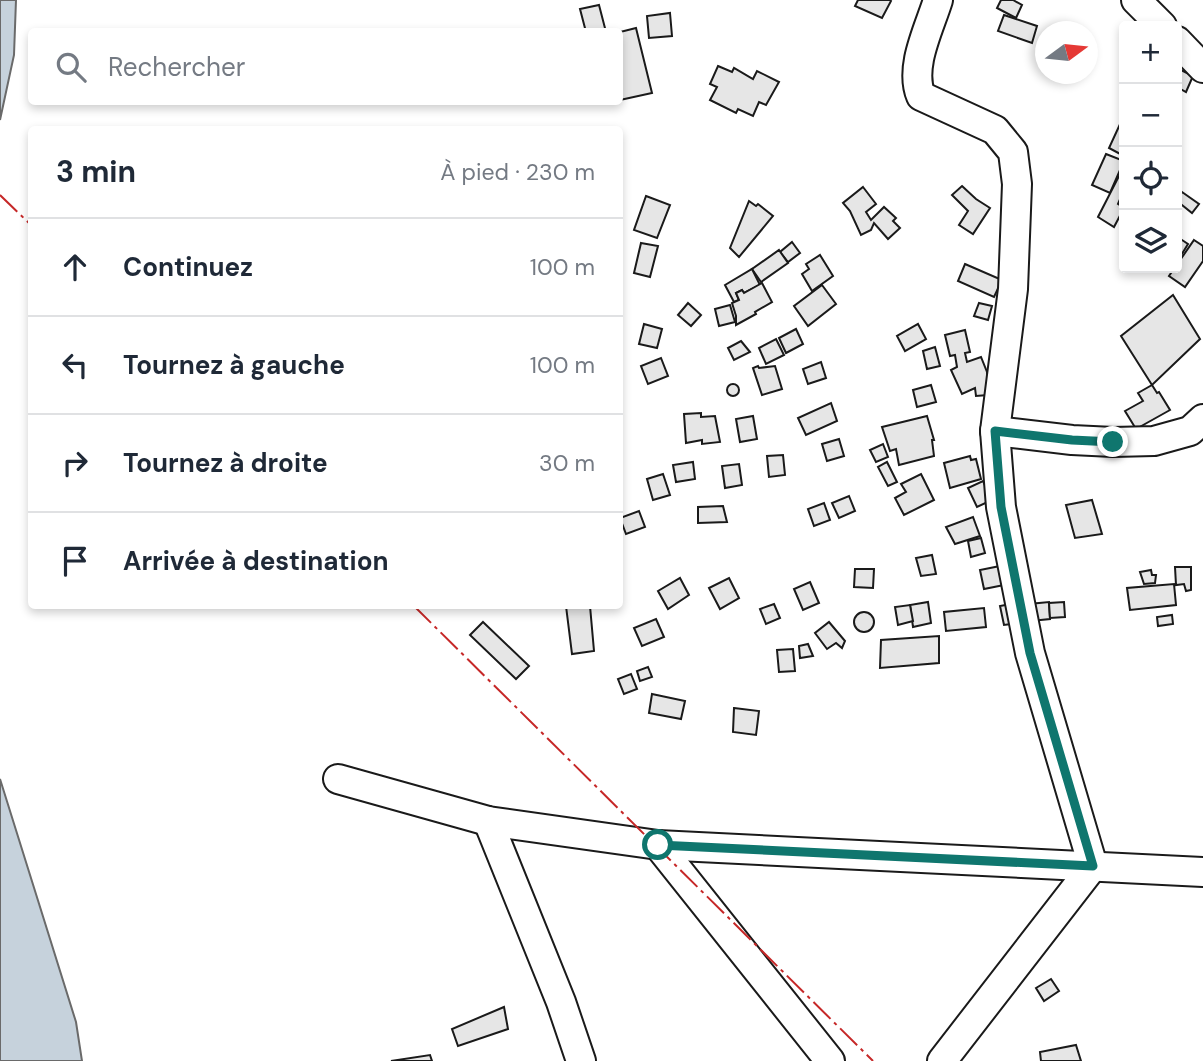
<!DOCTYPE html>
<html lang="fr">
<meta charset="utf-8">
<style>
body{margin:0;font-family:"DM Sans",sans-serif;background:#f2f2f3;color:#1f2937}
.controls{position:absolute;right:21px;top:21px;display:grid;overflow:hidden;border-radius:7px;box-shadow:0 4px 10px #0003}
.controls button{width:63px;height:63px;display:grid;place-items:center;padding:0;border:0;border-bottom:2px solid #e0e1e3;background:#fff;color:#1f2937;font:35px sans-serif}
.compass{position:absolute;left:1035px;top:21px;width:63px;height:63px;border-radius:50%;background:#fff;box-shadow:0 4px 10px #0003;rotate:75deg}
.stop{position:absolute;width:21px;height:21px;margin:-16px;border:5px solid #0f766e;border-radius:50%;background:#fff}
.stop.end{background:#0f766e;border-color:#fff;box-shadow:0 2px 7px #0008}
.list{margin:0;padding:0;list-style:none}
h2{display:flex;justify-content:space-between;align-items:center;height:91px;margin:0;padding:0 28px;font-size:30px}
h2 small{font-size:23px;font-weight:400;color:#747a83}
.list li{display:grid;grid-template-columns:46px 1fr auto;gap:21px;align-items:center;box-sizing:border-box;height:98px;padding:0 28px;border-top:2px solid #e0e1e3}
.list b{display:block;font-size:26px;white-space:nowrap}
.list em{font-size:23px;font-style:normal;color:#747a83}
.icon{flex:none;width:38px;height:38px;fill:none;stroke:currentColor;stroke-width:2;stroke-linecap:round;stroke-linejoin:round}
.map{position:relative;flex:none;width:1203px;height:1061px;overflow:hidden}
.search{position:absolute;background:#fff;box-shadow:0 4px 10px #0003;left:28px;top:28px;width:595px;height:77px;display:flex;align-items:center;gap:18px;box-sizing:border-box;padding:0 24px;border-radius:7px;color:#747a83;font-size:26px}
.panel{position:absolute;background:#fff;box-shadow:0 4px 10px #0003;left:28px;top:126px;width:595px;height:483px;border-radius:7px}
.map>svg:first-child{display:block}
.water{fill:#c6d2dc;stroke:#6a6a6a;stroke-width:2}
.building{fill:#e6e6e6;stroke:#1a1a1a;stroke-width:2}
.lines{fill:none;stroke-linecap:round;stroke-linejoin:round}
.minor-casing{stroke:#1a1a1a;stroke-width:32}
.minor{stroke:#fff;stroke-width:28}
.power{stroke:#c62828;stroke-width:2;stroke-dasharray:24 5 3.5 5;stroke-linecap:butt}
.route{stroke:#0f766e;stroke-width:9}
</style>
<div class="map">
<svg width="1203" height="1061" viewBox="0 0 1203 1061">
<rect width="100%" height="100%" fill="#fff"/>
<g class="water">
<polygon points="0,0 16,0 14,55 0,120"/>
<polygon points="0,779 76,1022 82,1061 0,1061"/>
</g>
<g class="building">
<polygon points="858,0 890,0 891,1 882,18 855,6"/>
<polygon points="1001,0 1013,0 1022,5 1016,18 997,8"/>
<polygon points="599,5 606,32 586,32 580,9"/>
<polygon points="670,13 672,36 649,38 647,16"/>
<polygon points="1004,15 1037,26 1032,43 998,31"/>
<polygon points="636,28 652,93 620,100 620,32"/>
<polygon points="718,66 732,72 734,68 753,79 757,71 779,82 766,105 759,102 753,116 738,109 736,113 710,100 717,87 710,84"/>
<polygon points="1177,68 1193,76 1186,92 1177,87"/>
<polygon points="1121,122 1124,124 1124,156 1109,148"/>
<polygon points="1106,154 1124,161 1110,193 1092,185"/>
<polygon points="1120,174 1124,176 1124,190 1118,204 1124,208 1114,227 1098,217"/>
<polygon points="962,186 976,199 990,208 973,234 959,225 968,211 952,195"/>
<polygon points="863,187 876,204 866,212 871,220 884,207 896,218 893,221 900,228 888,239 874,223 871,230 861,235 850,211 843,203"/>
<polygon points="1182,192 1199,204 1192,213 1177,201"/>
<polygon points="646,196 670,205 657,238 634,230"/>
<polygon points="749,201 756,206 758,204 773,216 739,257 730,248"/>
<polygon points="1179,238 1188,244 1177,262 1177,241"/>
<polygon points="1194,240 1203,246 1203,261 1185,287 1169,276"/>
<polygon points="792,242 800,253 788,262 780,252"/>
<polygon points="641,243 658,246 650,277 634,273"/>
<polygon points="779,250 788,263 761,282 752,269"/>
<polygon points="820,255 833,276 812,291 802,274 809,269 806,264"/>
<polygon points="965,264 1002,280 994,297 958,281"/>
<polygon points="752,269 760,285 744,293 742,290 736,293 739,300 734,302 725,285"/>
<polygon points="762,283 772,302 755,312 756,314 736,325 736,316 732,303 739,300 736,293 742,290 744,293"/>
<polygon points="822,285 836,304 808,326 794,306"/>
<polygon points="1173,295 1200,339 1152,385 1121,336"/>
<polygon points="688,303 701,315 691,326 678,315"/>
<polygon points="979,303 992,306 988,320 974,316"/>
<polygon points="730,305 735,322 719,326 715,309"/>
<polygon points="644,324 662,329 657,348 639,344"/>
<polygon points="918,324 926,339 905,351 897,336"/>
<polygon points="796,329 803,344 786,353 779,338"/>
<polygon points="965,330 970,352 965,353 967,362 981,357 987,372 988,395 976,396 975,388 962,394 951,370 957,367 955,355 950,356 945,335"/>
<polygon points="776,339 784,355 766,364 759,348"/>
<polygon points="741,341 750,352 734,360 728,348"/>
<polygon points="935,347 940,366 927,369 923,351"/>
<polygon points="661,358 668,376 648,384 641,366"/>
<polygon points="821,362 826,378 808,384 803,369"/>
<polygon points="758,366 759,368 775,366 782,389 762,395 753,368"/>
<circle cx="733" cy="390" r="6"/>
<polygon points="931,385 936,402 917,407 913,390"/>
<polygon points="1152,385 1157,393 1159,392 1170,410 1136,429 1125,411 1143,401 1138,393"/>
<polygon points="831,403 837,421 806,435 798,418"/>
<polygon points="701,413 701,417 715,416 720,442 702,444 702,440 686,443 684,414"/>
<polygon points="753,416 757,439 740,442 736,419"/>
<polygon points="927,416 934,440 932,440 934,456 899,465 896,449 890,451 882,427"/>
<polygon points="839,439 844,456 827,461 822,444"/>
<polygon points="883,444 888,457 876,462 870,450"/>
<polygon points="783,455 785,475 769,477 767,456"/>
<polygon points="970,456 971,460 976,459 981,479 950,488 944,463"/>
<polygon points="693,462 695,479 676,482 673,465"/>
<polygon points="887,462 897,482 888,486 878,467"/>
<polygon points="739,464 742,485 725,488 722,466"/>
<polygon points="663,474 670,495 653,500 647,479"/>
<polygon points="921,474 934,500 904,515 895,498 906,492 901,484"/>
<polygon points="983,481 992,500 977,507 968,488"/>
<polygon points="849,496 855,511 839,518 832,503"/>
<polygon points="1092,500 1102,534 1075,538 1066,505"/>
<polygon points="824,503 830,520 814,526 808,509"/>
<polygon points="723,506 727,522 698,523 698,507"/>
<polygon points="639,511 645,527 626,534 620,518"/>
<polygon points="973,517 980,536 955,544 946,527"/>
<polygon points="981,538 985,553 971,557 968,541"/>
<polygon points="932,555 936,574 921,576 916,558"/>
<polygon points="1010,564 1014,583 984,589 980,570"/>
<polygon points="1175,567 1191,567 1191,590 1186,591 1184,584 1176,585"/>
<polygon points="855,569 874,569 873,588 854,587"/>
<polygon points="1151,570 1152,575 1156,575 1155,583 1144,584 1140,572"/>
<polygon points="680,578 689,595 668,609 658,591"/>
<polygon points="729,578 739,598 720,609 709,588"/>
<polygon points="810,582 819,603 803,610 794,589"/>
<polygon points="1174,584 1176,605 1130,610 1127,588"/>
<polygon points="928,602 931,623 913,627 910,605"/>
<polygon points="1049,602 1050,619 1031,621 1029,604"/>
<polygon points="1064,602 1065,617 1050,618 1049,603"/>
<polygon points="1016,603 1019,623 1004,625 1000,606"/>
<polygon points="774,604 780,618 766,624 760,609"/>
<polygon points="910,605 913,621 898,625 895,607"/>
<polygon points="566,606 590,606 594,651 572,654"/>
<polygon points="984,608 986,627 946,631 944,612"/>
<circle cx="864" cy="622" r="10"/>
<polygon points="1172,615 1173,624 1158,626 1157,617"/>
<polygon points="656,619 664,637 642,646 634,628"/>
<polygon points="483,622 529,666 516,679 470,635"/>
<polygon points="829,622 845,641 842,648 836,643 827,649 815,633"/>
<polygon points="939,636 939,663 880,668 881,640"/>
<polygon points="808,644 813,656 800,658 799,646"/>
<polygon points="793,649 795,671 779,672 777,650"/>
<polygon points="648,667 652,677 640,681 637,671"/>
<polygon points="631,674 637,689 624,694 618,679"/>
<polygon points="652,694 685,701 681,719 649,713"/>
<polygon points="734,708 759,711 756,735 733,732"/>
<polygon points="1051,979 1059,991 1044,1001 1036,988"/>
<polygon points="504,1007 508,1029 458,1046 452,1029"/>
<polygon points="1076,1045 1081,1061 1041,1061 1040,1052"/>
<polygon points="430,1055 432,1061 391,1061"/>
</g>
<g class="lines">
<defs>
<g id="minor">
<path d="M938 0C929 29 909 67 921 96L995 130 1013 152 1017 184 1013 289 995 431 1001 507 1030 653 1093 866 942 1061"/>
<polyline points="1136,0 1162,26"/>
<polyline points="1177,41 1203,68"/>
<polyline points="995,431 1072,440 1113,442 1154,441 1190,431 1203,419"/>
<polyline points="338,779 488,821 658,845 1203,872"/>
<polyline points="488,821 561,1002 581,1061"/>
<polyline points="658,845 830,1061"/>
</g>
</defs>
<use href="#minor" class="minor-casing"/>
<use href="#minor" class="minor"/>
<g class="power">
<polyline points="0,195 32,226"/>
<polyline points="414,606 873,1061"/>
</g>
</g>
<g class="lines">
<polyline class="route" points="658,845 1093,866 1030,653 1001,507 995,431 1072,440 1113,442"/>
</g>
</svg>
<div class="controls">
<button>+</button>
<button>−</button>
<button><svg class="icon" aria-label="locate" viewBox="0 0 24 24"><circle cx="12" cy="12" r="6"/><path d="M12 2v4M12 18v4M2 12h4M18 12h4"/></svg></button>
<button><svg class="icon" aria-label="layers" viewBox="0 0 24 24"><path d="M12 4l9 5-9 5-9-5zM3 14l9 5 9-5"/></svg></button>
</div>
<svg class="compass" viewBox="-18 -18 36 36"><path d="M0-13l5 13h-10z" fill="#e53935"/><path d="M0 13l5-13h-10z" fill="#747a83"/></svg>
<div class="stop" style="left:658px;top:845px"></div>
<div class="stop end" style="left:1113px;top:442px"></div>
<div class="search"><svg class="icon" aria-label="search" viewBox="0 0 24 24"><circle cx="10" cy="10" r="6"/><path d="M15 15l6 6"/></svg>Rechercher</div>
<section class="panel">
<h2>3 min<small>À pied · 230 m</small></h2>
<ul class="list">
<li><svg class="icon" aria-label="ahead" viewBox="0 0 24 24"><path d="M12 20V5M6 11l6-6 6 6"/></svg><div><b>Continuez</b></div><em>100 m</em></li>
<li><svg class="icon" aria-label="left" viewBox="0 0 24 24"><path d="M17 20v-9H6M10 6l-5 5 5 5"/></svg><div><b>Tournez à gauche</b></div><em>100 m</em></li>
<li><svg class="icon" aria-label="right" viewBox="0 0 24 24"><path d="M7 20v-9h11M14 6l5 5-5 5"/></svg><div><b>Tournez à droite</b></div><em>30 m</em></li>
<li><svg class="icon" aria-label="arrive" viewBox="0 0 24 24"><path d="M6 21V4h12l-3 4 3 4H6"/></svg><div><b>Arrivée à destination</b></div></li>
</ul>
</section>
</div>
